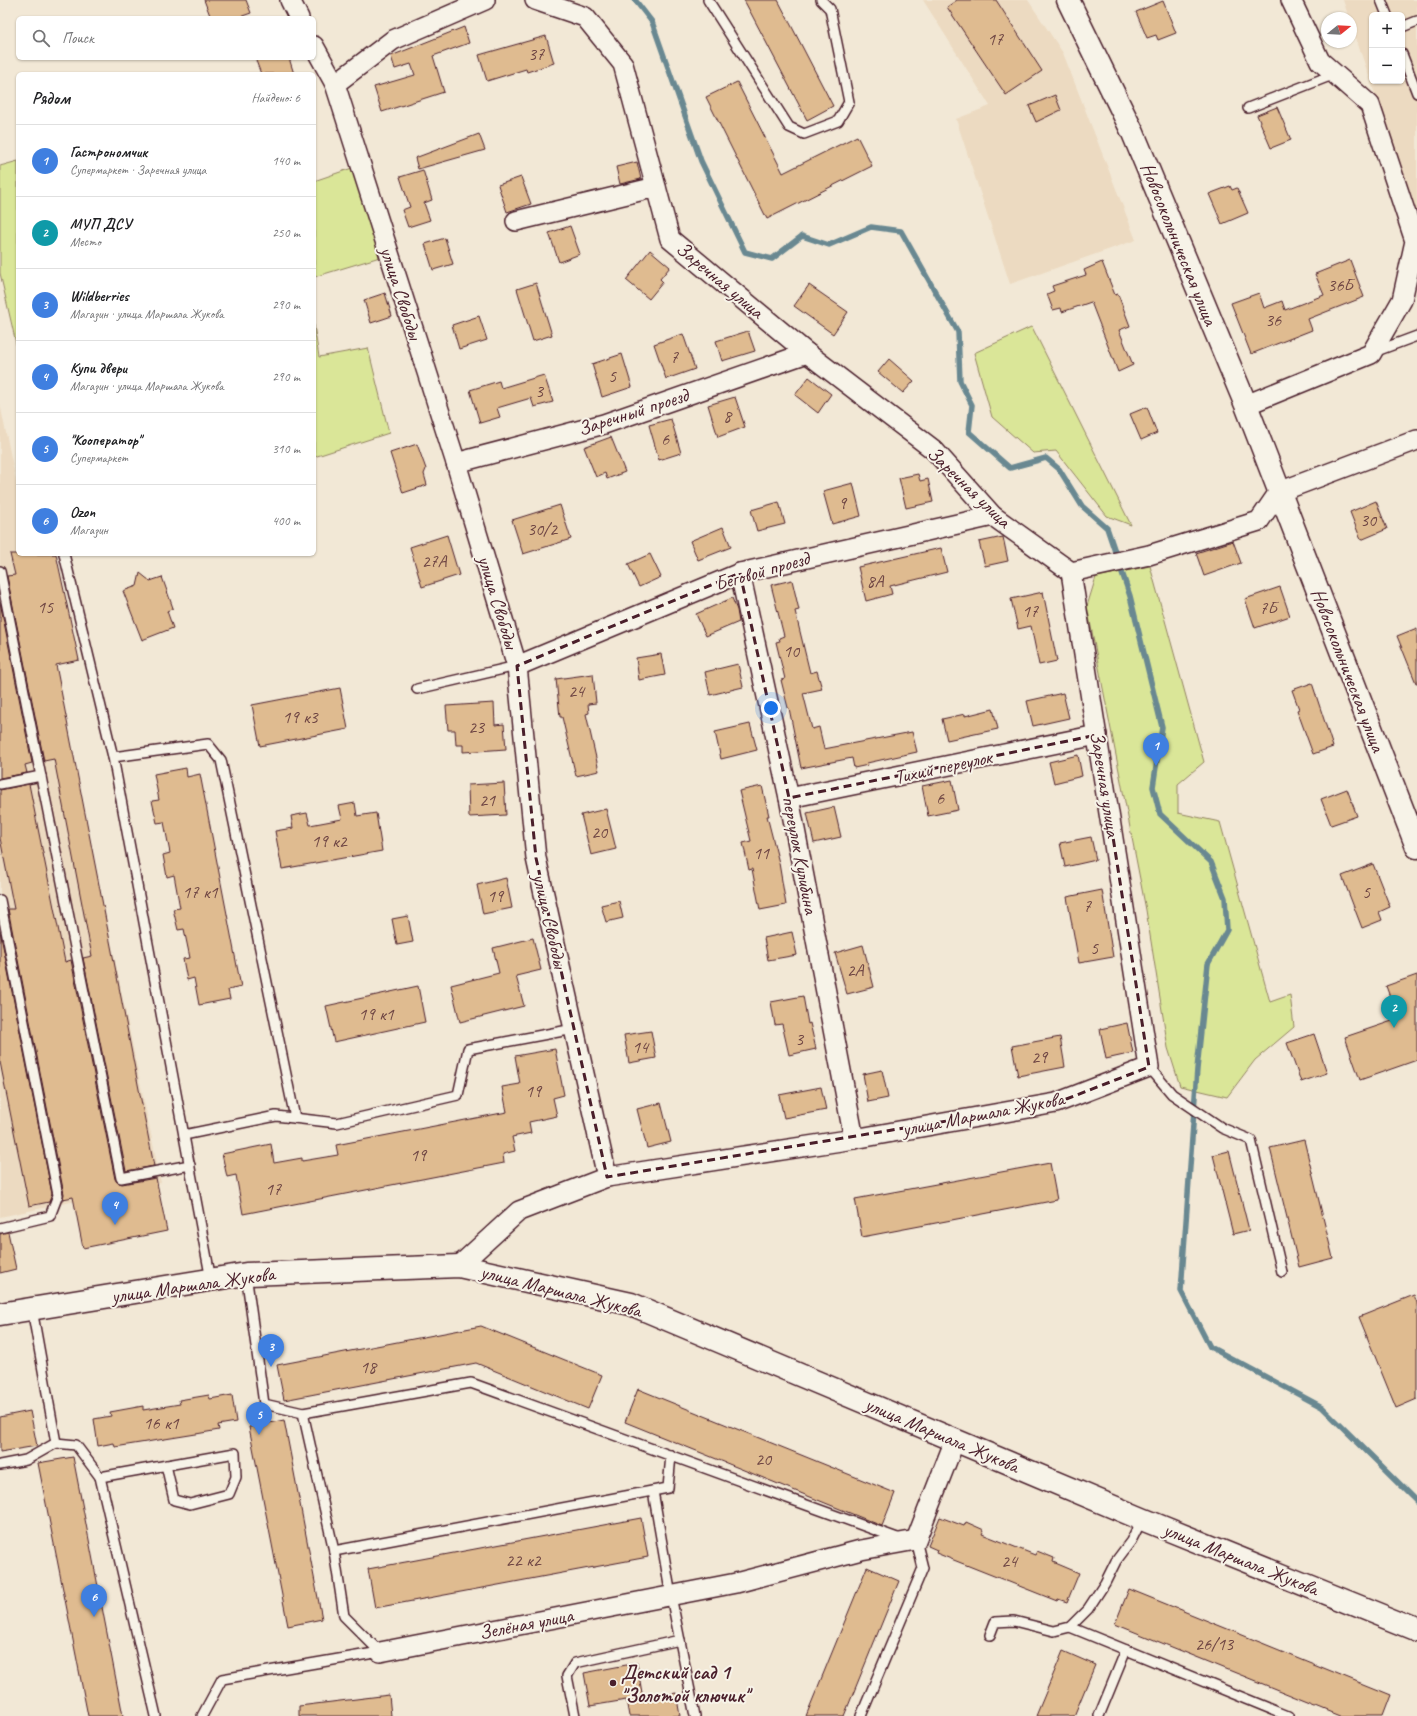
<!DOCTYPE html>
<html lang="ru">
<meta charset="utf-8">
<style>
body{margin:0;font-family:Caveat,sans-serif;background:#f6f6f6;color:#202124}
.controls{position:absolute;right:12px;top:12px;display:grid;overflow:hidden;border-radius:6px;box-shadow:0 1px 3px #0004}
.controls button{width:36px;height:36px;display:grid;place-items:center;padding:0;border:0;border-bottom:1px solid #e0e0e0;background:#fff;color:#202124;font:20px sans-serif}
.compass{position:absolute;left:1321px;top:12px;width:36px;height:36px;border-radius:50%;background:#fff;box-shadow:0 1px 3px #0004;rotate:72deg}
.you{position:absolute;left:771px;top:708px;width:14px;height:14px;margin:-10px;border:3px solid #fff;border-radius:50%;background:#1a73e8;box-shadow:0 0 0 6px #1a73e833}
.badge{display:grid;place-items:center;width:26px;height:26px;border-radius:50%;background:#b45309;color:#fff;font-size:13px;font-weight:700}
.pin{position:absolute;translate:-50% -33px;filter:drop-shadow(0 1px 2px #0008)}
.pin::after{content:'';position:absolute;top:21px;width:14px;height:12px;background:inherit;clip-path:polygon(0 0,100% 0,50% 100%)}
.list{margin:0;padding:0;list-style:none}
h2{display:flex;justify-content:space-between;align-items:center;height:52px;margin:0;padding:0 16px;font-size:17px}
h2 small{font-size:13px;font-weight:400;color:#757577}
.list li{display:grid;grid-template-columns:26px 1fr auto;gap:12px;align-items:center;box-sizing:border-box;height:72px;padding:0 16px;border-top:1px solid #e0e0e0}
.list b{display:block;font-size:15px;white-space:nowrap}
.list p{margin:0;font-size:13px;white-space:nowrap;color:#757577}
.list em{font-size:13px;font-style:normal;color:#757577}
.icon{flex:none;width:22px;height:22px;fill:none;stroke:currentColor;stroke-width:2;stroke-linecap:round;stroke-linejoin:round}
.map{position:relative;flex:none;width:1417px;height:1716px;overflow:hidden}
.search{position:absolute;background:#fff;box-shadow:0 1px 3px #0004;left:16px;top:16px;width:300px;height:44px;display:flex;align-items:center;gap:10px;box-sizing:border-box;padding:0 14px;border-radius:6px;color:#757577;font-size:15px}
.panel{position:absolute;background:#fff;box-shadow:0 1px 3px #0004;left:16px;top:72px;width:300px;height:484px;border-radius:6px}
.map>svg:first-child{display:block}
.built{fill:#ecdac1;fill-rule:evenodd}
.green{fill:#dae698;stroke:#928262}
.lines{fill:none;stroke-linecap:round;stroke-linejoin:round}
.stream{stroke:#698891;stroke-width:5.5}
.building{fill:#dfbb90;stroke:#4a1f2b}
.lane-casing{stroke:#4a1f2b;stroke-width:12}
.street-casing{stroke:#4a1f2b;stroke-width:22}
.secondary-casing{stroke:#4a1f2b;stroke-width:25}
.lane{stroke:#f7f3e8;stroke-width:9}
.street{stroke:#f7f3e8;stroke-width:19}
.secondary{stroke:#f7f3e8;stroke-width:22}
.marked{fill:none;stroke:#4a1f2b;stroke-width:3;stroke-dasharray:8 5;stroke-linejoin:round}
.poi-dot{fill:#4a1f2b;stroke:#f7f3e8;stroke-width:1.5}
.labels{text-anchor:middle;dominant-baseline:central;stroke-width:4;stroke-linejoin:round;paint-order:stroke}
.number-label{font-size:18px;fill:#6f4644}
.street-label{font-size:20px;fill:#4a1f2b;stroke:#f7f3e8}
.poi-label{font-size:20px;font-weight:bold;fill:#4a1f2b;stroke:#f7f3e8;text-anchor:start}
</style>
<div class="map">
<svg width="1417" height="1716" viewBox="0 0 1417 1716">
<rect width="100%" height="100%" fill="#f2e8d6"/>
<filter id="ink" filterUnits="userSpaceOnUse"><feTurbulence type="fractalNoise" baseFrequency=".025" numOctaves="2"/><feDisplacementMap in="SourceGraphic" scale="8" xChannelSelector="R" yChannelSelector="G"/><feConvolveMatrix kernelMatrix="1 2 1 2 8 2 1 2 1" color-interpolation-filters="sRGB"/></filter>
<g filter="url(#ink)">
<g class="built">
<polygon points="923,0 1028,0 1063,53 1136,240 1010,284 956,119 990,106"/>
<path d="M1343 0H1417V217L1351 24V18H1349ZM1372 15H1402V81H1372Z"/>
<polygon points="0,404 18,491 18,554 31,554 161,1183 0,1217"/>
</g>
<g class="green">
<polygon points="18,161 18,352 0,273 0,166"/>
<polygon points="352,168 380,257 314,277 314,181"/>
<polygon points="314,325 319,357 368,348 389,433 314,457"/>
<polygon points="1031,327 1032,327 1131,525 1107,516 1056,451 1033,453 992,417 974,353"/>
<polygon points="1150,566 1204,762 1178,784 1178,813 1220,822 1270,1002 1290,995 1294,1027 1255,1060 1227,1097 1180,1086 1168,1048 1146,910 1087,606 1096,577"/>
</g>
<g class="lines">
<polyline class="stream" points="635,0 652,22 701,161 745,252 772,259 802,236 829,245 871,227 901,231 958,332 960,381 972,405 969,432 1010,468 1046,458 1059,469 1082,506 1107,528 1130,596 1162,727 1153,787 1160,814 1211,862 1225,898 1227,930 1208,964 1197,1069 1181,1291 1210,1347 1322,1407 1417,1501"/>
</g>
<g class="building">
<polygon points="204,0 246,0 251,13 237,18 211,18"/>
<polygon points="744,0 778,0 833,106 807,120"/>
<polygon points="957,0 996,0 1042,71 1006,95 947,7"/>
<polygon points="1163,1 1176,33 1158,40 1156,35 1147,38 1136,12"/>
<polygon points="464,27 469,43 433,56 444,92 382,112 374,87 415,75 411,64 395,69 391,56"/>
<polygon points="546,36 554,63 527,72 526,69 487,81 479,55"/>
<polygon points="255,58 289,58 294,74 261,74"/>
<polygon points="737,82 783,173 857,136 872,166 767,219 706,97"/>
<polygon points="1055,95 1061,110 1036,122 1029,106"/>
<polygon points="1277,107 1291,140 1271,148 1257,115"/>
<polygon points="479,134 485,150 418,169 415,158"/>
<polygon points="637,162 641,179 620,184 616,167"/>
<polygon points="423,170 432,200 424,203 430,220 408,227 402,210 410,207 400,177"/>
<polygon points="521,177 531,204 507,212 498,185"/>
<polygon points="1230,186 1232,190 1237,188 1248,213 1222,224 1209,194"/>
<polygon points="570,226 580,254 559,262 549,233"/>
<polygon points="445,238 453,264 433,270 425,244"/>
<polygon points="650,250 670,267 660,279 663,282 649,299 626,280"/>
<polygon points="1350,260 1364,297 1308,319 1312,330 1251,354 1231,303 1259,293 1264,308 1282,301 1285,310 1324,295 1315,274"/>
<polygon points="1102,262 1115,295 1118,294 1130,326 1119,330 1133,365 1118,372 1091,302 1062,312 1061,308 1053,310 1047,294 1054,291 1052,286 1086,275 1084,270"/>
<polygon points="536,283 552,335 533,341 517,289"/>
<polygon points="809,285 848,312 833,334 794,306"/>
<polygon points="385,293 392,316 371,323 364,300"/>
<polygon points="479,316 487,340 459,349 452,325"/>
<polygon points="748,331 755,351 722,361 716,341"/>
<polygon points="683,334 695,369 666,379 654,344"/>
<polygon points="622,354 632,387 602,397 592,364"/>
<polygon points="889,359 914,381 903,393 878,372"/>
<polygon points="544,375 553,402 534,407 531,398 497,408 500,417 480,423 470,390 499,381 501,388"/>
<polygon points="809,377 831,394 818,413 795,395"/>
<polygon points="735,397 745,427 718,437 708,405"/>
<polygon points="1147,407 1157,433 1141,440 1130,414"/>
<polygon points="671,419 681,453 659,460 649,425"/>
<polygon points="611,437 625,472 607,479 605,473 596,477 584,447"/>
<polygon points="417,444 426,469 424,474 427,485 403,493 390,453"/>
<polygon points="918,474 920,481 928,479 933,502 906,508 899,478"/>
<polygon points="853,483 861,516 832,524 823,491"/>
<polygon points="1376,501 1387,529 1361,540 1350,512"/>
<polygon points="779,502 785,524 757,531 751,510"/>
<polygon points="560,505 571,539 523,554 512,520"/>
<polygon points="723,527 731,547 698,560 690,541"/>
<polygon points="447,535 459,575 422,587 410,547"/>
<polygon points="1003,537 1008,561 985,566 979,542"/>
<polygon points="1233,541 1241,563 1204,576 1196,553"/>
<polygon points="941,548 947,572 890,586 892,594 866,601 858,567"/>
<polygon points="10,554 56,554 79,660 56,665 154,1166 126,1171 83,958 92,956 54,759 44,761 7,576 15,575"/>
<polygon points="650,554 661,577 639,587 628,564"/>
<polygon points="140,573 150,581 162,577 173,608 167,611 173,628 142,640 123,591 137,586"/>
<polygon points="792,580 799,610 795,611 810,673 817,671 822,689 803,693 812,729 819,727 824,749 912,732 917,752 867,763 868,765 854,768 852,758 801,768 789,708 788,708 781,680 785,679 776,642 780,641 779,638 784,636 771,585"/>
<polygon points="1280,587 1290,616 1255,628 1245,599"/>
<polygon points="1043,592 1057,661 1039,665 1031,626 1018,629 1011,599"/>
<polygon points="732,598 737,610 739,622 706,636 696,614"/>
<polygon points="0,602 32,763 25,765 27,773 0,778"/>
<polygon points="1417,628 1417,683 1416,683 1397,636"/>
<polygon points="661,654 665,675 639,680 636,658"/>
<polygon points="738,664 743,687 710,695 705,672"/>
<polygon points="593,674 596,703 588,704 589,713 586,714 599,771 576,776 562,717 560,717 556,679"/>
<polygon points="1312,683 1333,747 1313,754 1297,710 1299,709 1292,690"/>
<polygon points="340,688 348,729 260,746 252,705"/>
<polygon points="1063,693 1069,718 1033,726 1027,701"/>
<polygon points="494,703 495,725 504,724 506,749 463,752 463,745 456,745 455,730 448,730 446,706"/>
<polygon points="993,709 998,729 947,740 942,719 965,714 965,716"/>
<polygon points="750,724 757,750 721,759 715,732"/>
<polygon points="1078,755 1082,776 1054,783 1049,762"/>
<polygon points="186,768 187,777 200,774 241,987 228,990 230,999 199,1005 194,978 187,980 183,959 190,958 184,929 178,930 173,909 180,908 174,875 167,877 163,855 170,853 164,822 157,823 152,801 159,800 154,774"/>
<polygon points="952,780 958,810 928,816 922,786"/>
<polygon points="504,783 506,815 469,817 468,785"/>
<polygon points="29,784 65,962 71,960 115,1179 117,1182 122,1184 156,1178 167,1231 83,1248 73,1197 63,1199 64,1194 8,909 14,909 0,838 0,790"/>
<polygon points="762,786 769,816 767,816 779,863 786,905 760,910 752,869 749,870 743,843 751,841 739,791"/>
<polygon points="1347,789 1357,816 1331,825 1321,799"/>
<polygon points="355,803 357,816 376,813 382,851 282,869 275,831 293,828 291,816 307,813 310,825 342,819 339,806"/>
<polygon points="834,807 841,837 814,843 807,813"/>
<polygon points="606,809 616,849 591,855 581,815"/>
<polygon points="1091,837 1096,860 1065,867 1060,843"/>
<polygon points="1373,864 1390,907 1379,912 1382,920 1362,928 1342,876"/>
<polygon points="506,878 512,908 483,914 477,885"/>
<polygon points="1102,890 1113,957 1079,963 1067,897"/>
<polygon points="619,901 623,918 606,922 601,905"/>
<polygon points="408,916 413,942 397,945 392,919"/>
<polygon points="0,931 52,1194 49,1202 29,1206 0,1062"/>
<polygon points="792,932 797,955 768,960 764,938"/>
<polygon points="533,938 541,970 516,976 524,1006 460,1022 451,985 499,973 493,948"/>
<polygon points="863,945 874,987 847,994 835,953"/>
<polygon points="1417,975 1417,1060 1360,1080 1345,1037 1398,1019 1386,986"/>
<polygon points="418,986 425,1022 334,1042 326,1006"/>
<polygon points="803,996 808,1024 810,1023 816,1049 789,1055 782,1024 775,1025 771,1002"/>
<polygon points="1127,1023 1133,1053 1106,1059 1100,1029"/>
<polygon points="651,1031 656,1058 629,1063 624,1035"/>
<polygon points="1314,1034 1327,1073 1301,1082 1287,1043"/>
<polygon points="1060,1037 1065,1067 1018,1076 1012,1046"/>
<polygon points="555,1049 564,1095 553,1098 557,1116 529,1122 531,1133 512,1137 515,1151 503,1154 504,1163 243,1214 236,1175 227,1177 222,1154 271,1144 274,1163 302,1158 302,1161 338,1155 336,1145 507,1112 502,1087 520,1084 515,1056"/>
<polygon points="882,1070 888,1098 868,1102 863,1074"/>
<polygon points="821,1087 826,1110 784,1118 779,1095"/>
<polygon points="661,1103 671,1142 647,1148 637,1109"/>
<polygon points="1304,1140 1333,1258 1299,1267 1270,1148"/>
<polygon points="1229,1151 1249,1230 1233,1234 1213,1155"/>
<polygon points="1050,1163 1057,1200 862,1237 855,1199"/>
<polygon points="8,1232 16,1269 0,1273 0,1234"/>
<polygon points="1414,1295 1417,1303 1417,1399 1396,1408 1359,1317"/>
<polygon points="481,1326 602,1375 588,1409 476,1363 284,1400 277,1365"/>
<polygon points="638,1389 895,1493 882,1526 625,1422"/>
<polygon points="209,1395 210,1399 232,1395 236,1422 218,1425 219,1430 196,1434 115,1447 114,1443 98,1446 94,1419 111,1416 110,1412 143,1406 143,1410 180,1404 179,1400"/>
<polygon points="30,1411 37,1446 0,1452 0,1417"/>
<polygon points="284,1420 322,1619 288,1626 249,1427"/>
<polygon points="73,1457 79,1488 123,1716 88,1716 38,1463"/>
<polygon points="940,1517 964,1526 966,1522 984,1530 982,1534 1035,1555 1037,1551 1054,1558 1053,1562 1079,1573 1067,1602 1058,1599 1057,1601 936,1553 937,1550 928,1546"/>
<polygon points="641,1518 648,1557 375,1608 368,1569"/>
<polygon points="867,1567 899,1581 844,1716 806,1716"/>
<polygon points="1129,1589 1390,1695 1382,1716 1342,1716 1115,1624"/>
<polygon points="1063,1651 1095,1665 1074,1716 1036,1716"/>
<polygon points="637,1663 643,1699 676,1693 680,1716 629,1716 626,1700 590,1706 584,1673"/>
<polygon points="389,1695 391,1716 299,1716 299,1706"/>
</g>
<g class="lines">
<defs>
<g id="lane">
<polyline points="708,0 789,127 804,134 838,121 849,102 830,9 821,0"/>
<polyline points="1381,0 1387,15"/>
<polyline points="1402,27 1417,21"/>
<polyline points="1402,54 1417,93"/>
<polyline points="1248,108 1335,74"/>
<polyline points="1374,352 1417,336"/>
<polyline points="64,554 113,757"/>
<polyline points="0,571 121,1178 190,1165"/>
<polyline points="417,689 517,666"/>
<polyline points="0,784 41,776"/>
<polyline points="0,900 58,1195 50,1216 0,1228"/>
<polyline points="1149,1067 1172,1094 1222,1128 1251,1140 1282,1272"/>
<polyline points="184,1135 276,1116 337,1123 458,1095 468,1049 574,1029"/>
<polyline points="246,1274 264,1404 303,1413 334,1551 344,1616 380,1652"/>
<polyline points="211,1280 113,757 208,744 221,760 295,1118"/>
<polyline points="303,1413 471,1383 900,1539"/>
<polyline points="56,1443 76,1445 100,1477 235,1453 236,1477 229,1494 190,1504 174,1500 166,1465"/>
<polyline points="0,1465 26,1460 56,1443 32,1309"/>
<polyline points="100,1477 156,1716"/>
<polyline points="653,1491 671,1596 695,1716"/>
<polyline points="334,1551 668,1488 671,1455"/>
<polyline points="1070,1627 1288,1716"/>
<polyline points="990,1635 995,1622 1014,1621 1054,1631 1070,1627 1088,1609 1105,1583 1116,1561 1131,1541 1142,1519"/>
<polyline points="202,1716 222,1679 380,1652"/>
<polyline points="575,1716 567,1676 575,1663 680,1640"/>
<polyline points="861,1716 923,1568 916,1540"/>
<polyline points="1099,1716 1126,1650"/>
</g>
<g id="street">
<polyline points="290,0 299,18"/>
<polyline points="314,46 335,84 456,463 517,666 536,858 607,1177"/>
<polyline points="335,84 393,40 485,0"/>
<polyline points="516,221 656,187"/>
<polyline points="1246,405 1371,354 1402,300 1415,241 1370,105 1320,61 1291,0"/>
<polyline points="456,463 604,424 807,353"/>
<polyline points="1071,572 1149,555 1259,521 1279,492 1417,440"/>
<polyline points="740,573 789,798 854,1139"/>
<polyline points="517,666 740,573 993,516"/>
<polyline points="789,798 1097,735"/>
<polyline points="459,1266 519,1211 607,1177 854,1139 1056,1103 1149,1067 1071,572 993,516 934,450 807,353 670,239 623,64 585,17 535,0"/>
<polyline points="380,1652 736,1583 861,1550 916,1540 955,1440"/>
</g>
<g id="secondary">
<polyline points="1068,0 1133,133 1246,405 1417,847"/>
<polyline points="0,1314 246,1274 459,1266 631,1304 1142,1519 1417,1630"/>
</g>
</defs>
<use href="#lane" class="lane-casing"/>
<use href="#street" class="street-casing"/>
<use href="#secondary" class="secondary-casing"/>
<use href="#lane" class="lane"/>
<use href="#street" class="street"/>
<use href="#secondary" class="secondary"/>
</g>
</g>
<path class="marked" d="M740 573 789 798 1097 735 1149 1067 1056 1103 607 1177 536 858 517 666Z"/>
<circle class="poi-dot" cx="613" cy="1683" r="4"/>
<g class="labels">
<g class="number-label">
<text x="995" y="39">17</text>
<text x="536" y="54">37</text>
<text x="1340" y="285">36Б</text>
<text x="1273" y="320">36</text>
<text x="674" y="357">7</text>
<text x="612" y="376">5</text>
<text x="539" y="391">3</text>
<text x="727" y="416">8</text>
<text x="665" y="439">6</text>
<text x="842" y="503">9</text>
<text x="1368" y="520">30</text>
<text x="542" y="529">30/2</text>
<text x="434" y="561">27А</text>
<text x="875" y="581">8А</text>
<text x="45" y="607">15</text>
<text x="1268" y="608">7Б</text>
<text x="1030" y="611">17</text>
<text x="791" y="651">10</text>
<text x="576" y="691">24</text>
<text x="300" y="717">19 к3</text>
<text x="476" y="727">23</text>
<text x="940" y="798">6</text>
<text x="487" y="800">21</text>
<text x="599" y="832">20</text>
<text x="329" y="841">19 к2</text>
<text x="761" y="853">11</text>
<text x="200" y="892">17 к1</text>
<text x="1366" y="892">5</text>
<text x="495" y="896">19</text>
<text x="1087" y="906">7</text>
<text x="1094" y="948">5</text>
<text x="855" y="970">2А</text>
<text x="376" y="1014">19 к1</text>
<text x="799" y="1039">3</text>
<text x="640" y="1047">14</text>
<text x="1039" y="1057">29</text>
<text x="533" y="1091">19</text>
<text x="418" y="1155">19</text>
<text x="273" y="1189">17</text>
<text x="368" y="1367">18</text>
<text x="161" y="1423">16 к1</text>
<text x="763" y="1459">20</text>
<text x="523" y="1560">22 к2</text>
<text x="1009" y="1561">24</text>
<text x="1214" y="1644">26/13</text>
</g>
<g class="street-label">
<text transform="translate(1179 244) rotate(68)">Новосокольническая улица</text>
<text transform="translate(720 280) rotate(40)">Заречная улица</text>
<text transform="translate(401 293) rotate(72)">улица Свободы</text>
<text transform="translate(633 412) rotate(-18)">Заречный проезд</text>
<text transform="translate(969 487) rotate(44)">Заречная улица</text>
<text transform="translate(762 571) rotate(-16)">Беговой проезд</text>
<text transform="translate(498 602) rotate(73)">улица Свободы</text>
<text transform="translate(1348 670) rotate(69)">Новосокольническая улица</text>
<text transform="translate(943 767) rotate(-12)">Тихий переулок</text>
<text transform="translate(1105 784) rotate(81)">Заречная улица</text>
<text transform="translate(800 855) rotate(79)">переулок Кулибина</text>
<text transform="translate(550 921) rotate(77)">улица Свободы</text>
<text transform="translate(983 1114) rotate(-11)">улица Маршала Жукова</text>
<text transform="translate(193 1285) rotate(-8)">улица Маршала Жукова</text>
<text transform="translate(561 1291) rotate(14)">улица Маршала Жукова</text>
<text transform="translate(942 1435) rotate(23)">улица Маршала Жукова</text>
<text transform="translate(1241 1559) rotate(22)">улица Маршала Жукова</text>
<text transform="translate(526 1624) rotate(-11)">Зелёная улица</text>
</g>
<g class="poi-label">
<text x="621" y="1672">Детский сад 1<tspan x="621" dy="23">"Золотой ключик"</tspan></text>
</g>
</g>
</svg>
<div class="controls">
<button>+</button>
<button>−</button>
</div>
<svg class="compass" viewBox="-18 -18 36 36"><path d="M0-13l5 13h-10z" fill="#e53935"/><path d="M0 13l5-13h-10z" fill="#757577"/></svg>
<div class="you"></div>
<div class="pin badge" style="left:1156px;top:766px;background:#3f7fe0">1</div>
<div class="pin badge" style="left:1394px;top:1028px;background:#0f9aa8">2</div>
<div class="pin badge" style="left:271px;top:1367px;background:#3f7fe0">3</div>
<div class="pin badge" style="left:115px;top:1225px;background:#3f7fe0">4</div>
<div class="pin badge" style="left:259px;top:1435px;background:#3f7fe0">5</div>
<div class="pin badge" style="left:94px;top:1617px;background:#3f7fe0">6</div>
<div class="search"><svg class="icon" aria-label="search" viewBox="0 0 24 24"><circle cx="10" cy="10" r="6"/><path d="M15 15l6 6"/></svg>Поиск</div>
<section class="panel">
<h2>Рядом<small>Найдено: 6</small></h2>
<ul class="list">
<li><span class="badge" style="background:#3f7fe0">1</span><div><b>Гастрономчик</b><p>Супермаркет · Заречная улица</p></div><em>140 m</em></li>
<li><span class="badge" style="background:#0f9aa8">2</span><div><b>МУП ДСУ</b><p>Место</p></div><em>250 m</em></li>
<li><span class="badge" style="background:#3f7fe0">3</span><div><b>Wildberries</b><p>Магазин · улица Маршала Жукова</p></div><em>290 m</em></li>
<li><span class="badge" style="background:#3f7fe0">4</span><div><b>Купи двери</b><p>Магазин · улица Маршала Жукова</p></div><em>290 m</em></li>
<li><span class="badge" style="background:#3f7fe0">5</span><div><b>&quot;Кооператор&quot;</b><p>Супермаркет</p></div><em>310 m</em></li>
<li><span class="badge" style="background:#3f7fe0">6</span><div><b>Ozon</b><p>Магазин</p></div><em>400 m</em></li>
</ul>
</section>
</div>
